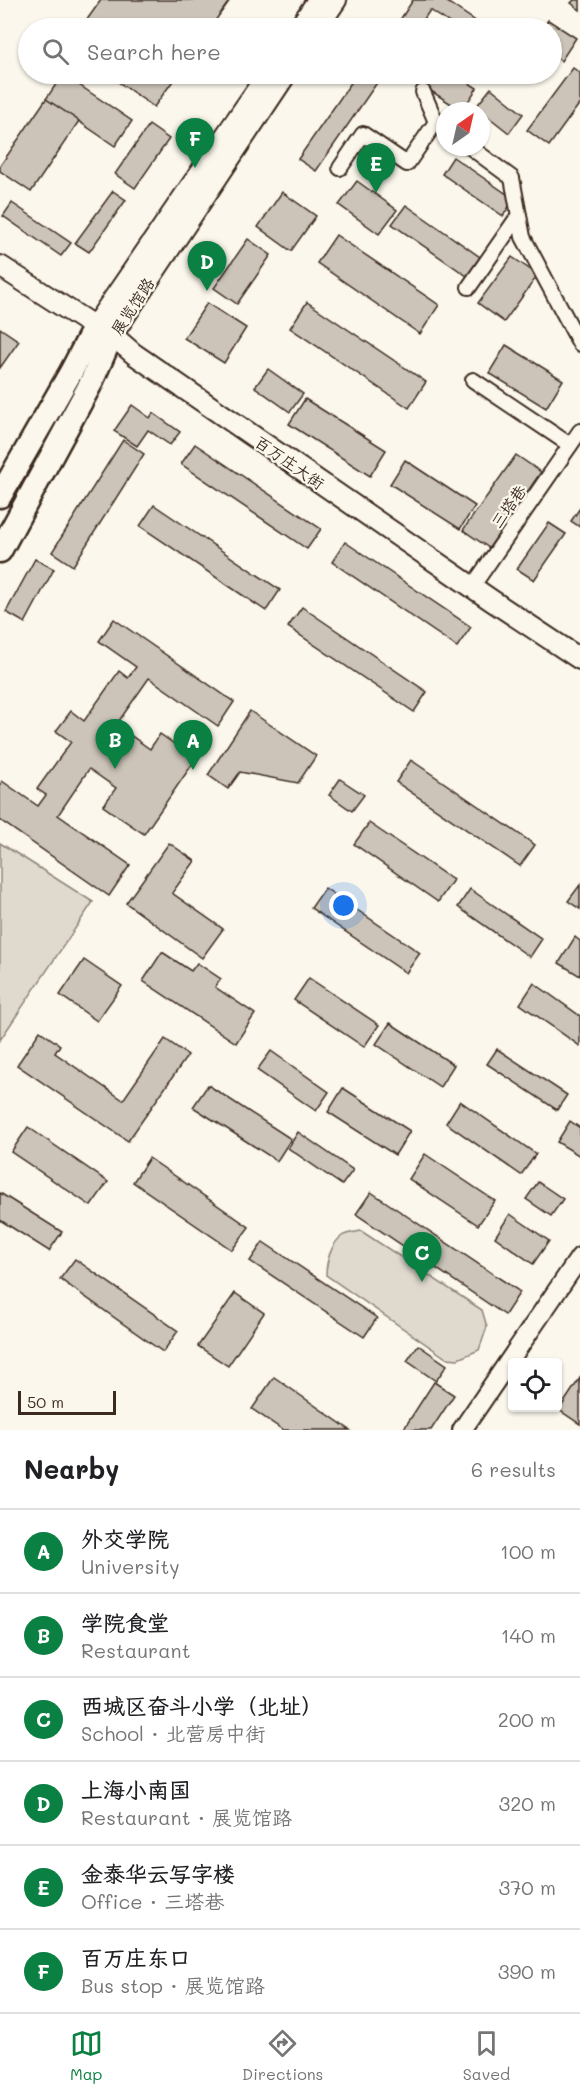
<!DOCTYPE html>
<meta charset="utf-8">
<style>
body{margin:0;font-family:Mali,"LXGW WenKai TC",sans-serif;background:#f2f2f2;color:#202124}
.controls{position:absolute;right:18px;bottom:18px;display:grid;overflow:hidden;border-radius:6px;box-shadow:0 2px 4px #0004}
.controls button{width:54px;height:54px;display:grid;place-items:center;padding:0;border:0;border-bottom:2px solid #e0e0e0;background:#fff;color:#202124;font:30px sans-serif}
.compass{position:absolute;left:436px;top:102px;width:54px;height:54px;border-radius:50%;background:#fff;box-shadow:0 2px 4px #0004;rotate:34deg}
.scale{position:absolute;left:18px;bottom:15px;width:98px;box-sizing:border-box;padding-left:6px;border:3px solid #3b2a1e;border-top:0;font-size:16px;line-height:21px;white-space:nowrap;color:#3b2a1e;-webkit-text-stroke:4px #fbf7ec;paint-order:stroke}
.you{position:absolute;left:344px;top:906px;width:21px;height:21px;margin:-15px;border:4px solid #fff;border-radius:50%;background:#1a73e8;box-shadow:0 0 0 9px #1a73e833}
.badge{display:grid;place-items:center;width:39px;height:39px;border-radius:50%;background:#0b8043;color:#fff;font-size:20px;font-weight:700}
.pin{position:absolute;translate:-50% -50px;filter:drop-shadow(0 2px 3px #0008)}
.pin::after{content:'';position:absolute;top:32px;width:21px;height:18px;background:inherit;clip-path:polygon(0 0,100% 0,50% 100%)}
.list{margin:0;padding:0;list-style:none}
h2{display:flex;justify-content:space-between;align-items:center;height:78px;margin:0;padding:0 24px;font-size:26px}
h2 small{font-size:20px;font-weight:400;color:#757577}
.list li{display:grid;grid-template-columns:39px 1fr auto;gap:18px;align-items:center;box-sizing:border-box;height:84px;padding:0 24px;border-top:2px solid #e0e0e0}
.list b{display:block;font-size:22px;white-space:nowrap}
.list p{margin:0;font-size:20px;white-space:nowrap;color:#757577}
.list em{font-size:20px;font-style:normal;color:#757577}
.icon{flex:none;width:33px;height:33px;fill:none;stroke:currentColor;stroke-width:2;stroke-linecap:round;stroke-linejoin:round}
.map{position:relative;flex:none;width:580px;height:1430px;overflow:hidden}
.search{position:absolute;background:#fff;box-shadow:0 2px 4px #0004;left:18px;right:18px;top:18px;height:66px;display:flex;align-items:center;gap:15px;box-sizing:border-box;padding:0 21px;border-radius:33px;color:#757577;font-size:22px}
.sheet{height:582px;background:#fff}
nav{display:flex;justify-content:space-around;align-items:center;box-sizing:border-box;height:84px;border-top:2px solid #e0e0e0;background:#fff;font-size:16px;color:#757577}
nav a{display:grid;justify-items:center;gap:3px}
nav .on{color:#0b8043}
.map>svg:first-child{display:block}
.green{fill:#dfd9ce;stroke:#8d8276;stroke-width:1.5}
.building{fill:#ccc4b9;stroke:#3b2a1e;stroke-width:1.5}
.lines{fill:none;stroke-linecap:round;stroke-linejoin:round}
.minor-casing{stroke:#3b2a1e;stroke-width:18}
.tertiary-casing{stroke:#3b2a1e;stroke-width:22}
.secondary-casing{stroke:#3b2a1e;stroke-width:24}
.primary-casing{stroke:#3b2a1e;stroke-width:27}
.minor{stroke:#fbf7ec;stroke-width:14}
.tertiary{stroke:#fbf7ec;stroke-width:18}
.secondary{stroke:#fbf7ec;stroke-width:20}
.primary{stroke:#fbf7ec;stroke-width:22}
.labels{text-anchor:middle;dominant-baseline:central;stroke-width:4.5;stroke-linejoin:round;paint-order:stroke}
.street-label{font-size:16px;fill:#3b2a1e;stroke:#fbf7ec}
</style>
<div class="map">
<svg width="580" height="1430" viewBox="0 0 580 1430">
<rect width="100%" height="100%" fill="#fbf7ec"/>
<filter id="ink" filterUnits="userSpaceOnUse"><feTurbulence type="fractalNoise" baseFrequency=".0167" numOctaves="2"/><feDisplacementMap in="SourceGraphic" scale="12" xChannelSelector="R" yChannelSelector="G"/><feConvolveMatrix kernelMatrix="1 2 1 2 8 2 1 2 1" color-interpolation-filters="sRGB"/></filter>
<g filter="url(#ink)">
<g class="green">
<polygon points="0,843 93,902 0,1040"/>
<path d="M361 1231 482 1310 487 1327 479 1350 458 1359 446 1358 326 1275C326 1262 331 1244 342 1236 346 1233 356 1232 361 1231Z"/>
</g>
<g class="building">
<polygon points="101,0 230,0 210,28 81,28"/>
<polygon points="413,0 444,0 486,28 457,28 430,10 418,28 406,28 398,23"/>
<polygon points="574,0 580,0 580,10 571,3"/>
<polygon points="548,20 576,38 561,61 552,54 552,28 543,28"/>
<polygon points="573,68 580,73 580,103 549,146 527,130"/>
<polygon points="63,74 132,121 115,146 46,99"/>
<polygon points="107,74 178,74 154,107"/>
<polygon points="357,74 383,74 316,171 298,159"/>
<polygon points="423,74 455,74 477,88 462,111 417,82"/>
<polygon points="491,88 523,114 509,133 476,107"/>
<polygon points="46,99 79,121 31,192 0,171 0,166"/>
<polygon points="149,125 169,139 135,188 115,174"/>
<polygon points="453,157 514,199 503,216 442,174"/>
<polygon points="357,181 397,210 379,234 339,205"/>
<polygon points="113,191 126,200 89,252 75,243"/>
<polygon points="282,192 316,216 291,251 258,227"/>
<polygon points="12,203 71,243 61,256 3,216"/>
<polygon points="406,205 480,257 467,276 392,224"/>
<polygon points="336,235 439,305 420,334 317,263"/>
<polygon points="248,239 271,255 237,304 214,288"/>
<polygon points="512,257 538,275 504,322 478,303"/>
<polygon points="307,302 426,382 409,408 290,328"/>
<polygon points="207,303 246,328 224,363 184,338"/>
<polygon points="0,328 19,341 0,368"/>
<polygon points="506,345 563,380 546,408 489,373"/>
<polygon points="268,369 303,394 290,412 255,387"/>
<polygon points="305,399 386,450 370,476 289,424"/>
<polygon points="132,405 150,418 153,413 180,432 170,445 148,430 137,446 114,431"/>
<polygon points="123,440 144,454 73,566 52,552"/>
<polygon points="195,444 321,529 307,549 181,464"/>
<polygon points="516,455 541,472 489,548 463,530"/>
<polygon points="405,460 475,506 460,529 390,484"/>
<polygon points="154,505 280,590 266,611 140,526"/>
<polygon points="580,508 580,527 571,521"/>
<polygon points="549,523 566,534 534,580 517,569"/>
<polygon points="345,542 471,627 457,647 332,562"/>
<polygon points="35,559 54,569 25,623 6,612"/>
<polygon points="302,607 427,692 414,712 288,627"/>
<polygon points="114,619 234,702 218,726 149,678 116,725 150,749 160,734 196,759 144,834 103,806 116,788 89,769 58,815 130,865 109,896 0,820 0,785 2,781 38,806 46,795 37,789 71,742 56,731 71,711 84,721 119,671 128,678 136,667 99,641"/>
<polygon points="250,711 316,756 298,783 240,772 228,789 208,775"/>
<polygon points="411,760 535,845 520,866 396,782"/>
<polygon points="340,779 364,795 352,811 329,795"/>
<polygon points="369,823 453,880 438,902 354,844"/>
<polygon points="169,843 195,861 172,893 223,929 202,958 126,903"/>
<polygon points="580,885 580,909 568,901"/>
<polygon points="325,888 420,953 406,973 311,908"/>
<polygon points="470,889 542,939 530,957 458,907"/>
<polygon points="575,937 580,941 580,976 559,963"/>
<polygon points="162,952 191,971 197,963 221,979 215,987 255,1014 236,1043 143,981"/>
<polygon points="84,960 122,986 97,1021 60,995"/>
<polygon points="309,978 379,1025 364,1047 294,1000"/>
<polygon points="534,983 580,1016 580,1046 520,1004"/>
<polygon points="390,1023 454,1065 440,1087 376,1044"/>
<polygon points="40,1031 60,1045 55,1053 123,1100 165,1039 188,1055 128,1141 17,1065"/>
<polygon points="497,1049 567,1095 557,1110 487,1064"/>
<polygon points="271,1051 329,1092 316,1111 257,1070"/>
<polygon points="208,1085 291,1139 277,1161 193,1107"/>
<polygon points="343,1088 410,1131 395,1155 328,1112"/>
<polygon points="460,1101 536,1154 521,1175 446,1123"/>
<polygon points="570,1121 580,1128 580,1156 557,1142"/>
<polygon points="28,1127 108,1182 91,1206 11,1152"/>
<polygon points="298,1132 353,1170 342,1185 288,1148"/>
<polygon points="425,1154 495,1201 478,1225 409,1179"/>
<polygon points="149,1158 249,1227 232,1250 133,1182"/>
<polygon points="538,1182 563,1199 551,1216 526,1199"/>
<polygon points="371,1192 520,1292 505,1315 356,1214"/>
<polygon points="0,1193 62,1232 49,1251 0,1220"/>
<polygon points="510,1214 549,1241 533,1264 495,1237"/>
<polygon points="263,1242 377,1318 364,1337 250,1261"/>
<polygon points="75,1259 178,1331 163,1352 60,1279"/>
<polygon points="235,1293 264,1313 228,1366 198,1346"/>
<polygon points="418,1345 447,1365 436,1381 407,1361"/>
<polygon points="274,1377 350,1430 283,1430 252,1409"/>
<polygon points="580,1378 580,1424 559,1410"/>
<polygon points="434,1382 454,1395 431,1430 403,1430"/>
</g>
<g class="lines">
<defs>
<g id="minor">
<polyline points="423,92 436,122 445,129"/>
<polyline points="470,147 512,178 523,237 580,344"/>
<polyline points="340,168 363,134 407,164 436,122"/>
<polyline points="469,287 519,215"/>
<polyline points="473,380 570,445"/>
<polyline points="472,587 580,431"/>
</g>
<polyline id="tertiary" points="462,1430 580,1257"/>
<g id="secondary">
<polyline points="299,28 318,0"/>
<polyline points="317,28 336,0"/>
<polyline points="0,266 84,320 112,335 134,354 491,600 580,659"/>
<polyline points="95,326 268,74"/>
<polyline points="112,335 286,74"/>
</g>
<g id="primary">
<polyline points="0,496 71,372 95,326"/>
<polyline points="0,551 90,385 112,335"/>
</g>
</defs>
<use href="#minor" class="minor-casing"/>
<use href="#tertiary" class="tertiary-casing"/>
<use href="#secondary" class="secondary-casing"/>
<use href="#primary" class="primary-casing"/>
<use href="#minor" class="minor"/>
<use href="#tertiary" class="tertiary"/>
<use href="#secondary" class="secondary"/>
<use href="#primary" class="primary"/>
</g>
</g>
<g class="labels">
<g class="street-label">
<text transform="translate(132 306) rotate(-57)">展览馆路</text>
<text transform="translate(290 462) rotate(35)">百万庄大街</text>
<text transform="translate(508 506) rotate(-55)">三塔巷</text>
</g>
</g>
</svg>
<div class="controls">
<button><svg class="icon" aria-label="locate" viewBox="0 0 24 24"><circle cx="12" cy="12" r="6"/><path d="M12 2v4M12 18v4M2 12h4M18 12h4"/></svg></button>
</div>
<svg class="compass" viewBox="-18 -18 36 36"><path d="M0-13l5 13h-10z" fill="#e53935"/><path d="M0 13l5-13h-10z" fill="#757577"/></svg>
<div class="scale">50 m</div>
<div class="you"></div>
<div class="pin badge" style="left:193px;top:770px">A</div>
<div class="pin badge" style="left:115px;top:769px">B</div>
<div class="pin badge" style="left:422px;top:1282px">C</div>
<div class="pin badge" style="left:207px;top:291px">D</div>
<div class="pin badge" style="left:376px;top:193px">E</div>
<div class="pin badge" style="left:195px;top:168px">F</div>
<div class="search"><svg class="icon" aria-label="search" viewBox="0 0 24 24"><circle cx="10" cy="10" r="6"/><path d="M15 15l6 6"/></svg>Search here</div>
</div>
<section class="sheet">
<h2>Nearby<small>6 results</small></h2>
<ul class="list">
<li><span class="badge">A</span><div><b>外交学院</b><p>University</p></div><em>100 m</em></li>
<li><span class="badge">B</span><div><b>学院食堂</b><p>Restaurant</p></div><em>140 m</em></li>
<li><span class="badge">C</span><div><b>西城区奋斗小学（北址）</b><p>School · 北营房中街</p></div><em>200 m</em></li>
<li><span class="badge">D</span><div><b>上海小南国</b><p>Restaurant · 展览馆路</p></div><em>320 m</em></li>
<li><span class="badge">E</span><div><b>金泰华云写字楼</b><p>Office · 三塔巷</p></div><em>370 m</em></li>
<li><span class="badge">F</span><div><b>百万庄东口</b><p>Bus stop · 展览馆路</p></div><em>390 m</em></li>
</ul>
</section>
<nav>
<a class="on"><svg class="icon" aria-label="map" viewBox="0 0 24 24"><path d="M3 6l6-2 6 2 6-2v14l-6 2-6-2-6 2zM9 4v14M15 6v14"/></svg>Map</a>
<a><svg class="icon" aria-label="directions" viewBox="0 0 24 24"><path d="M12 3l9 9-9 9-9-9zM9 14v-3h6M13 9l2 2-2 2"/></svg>Directions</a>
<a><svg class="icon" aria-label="saved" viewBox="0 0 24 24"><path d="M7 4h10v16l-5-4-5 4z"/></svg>Saved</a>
</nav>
